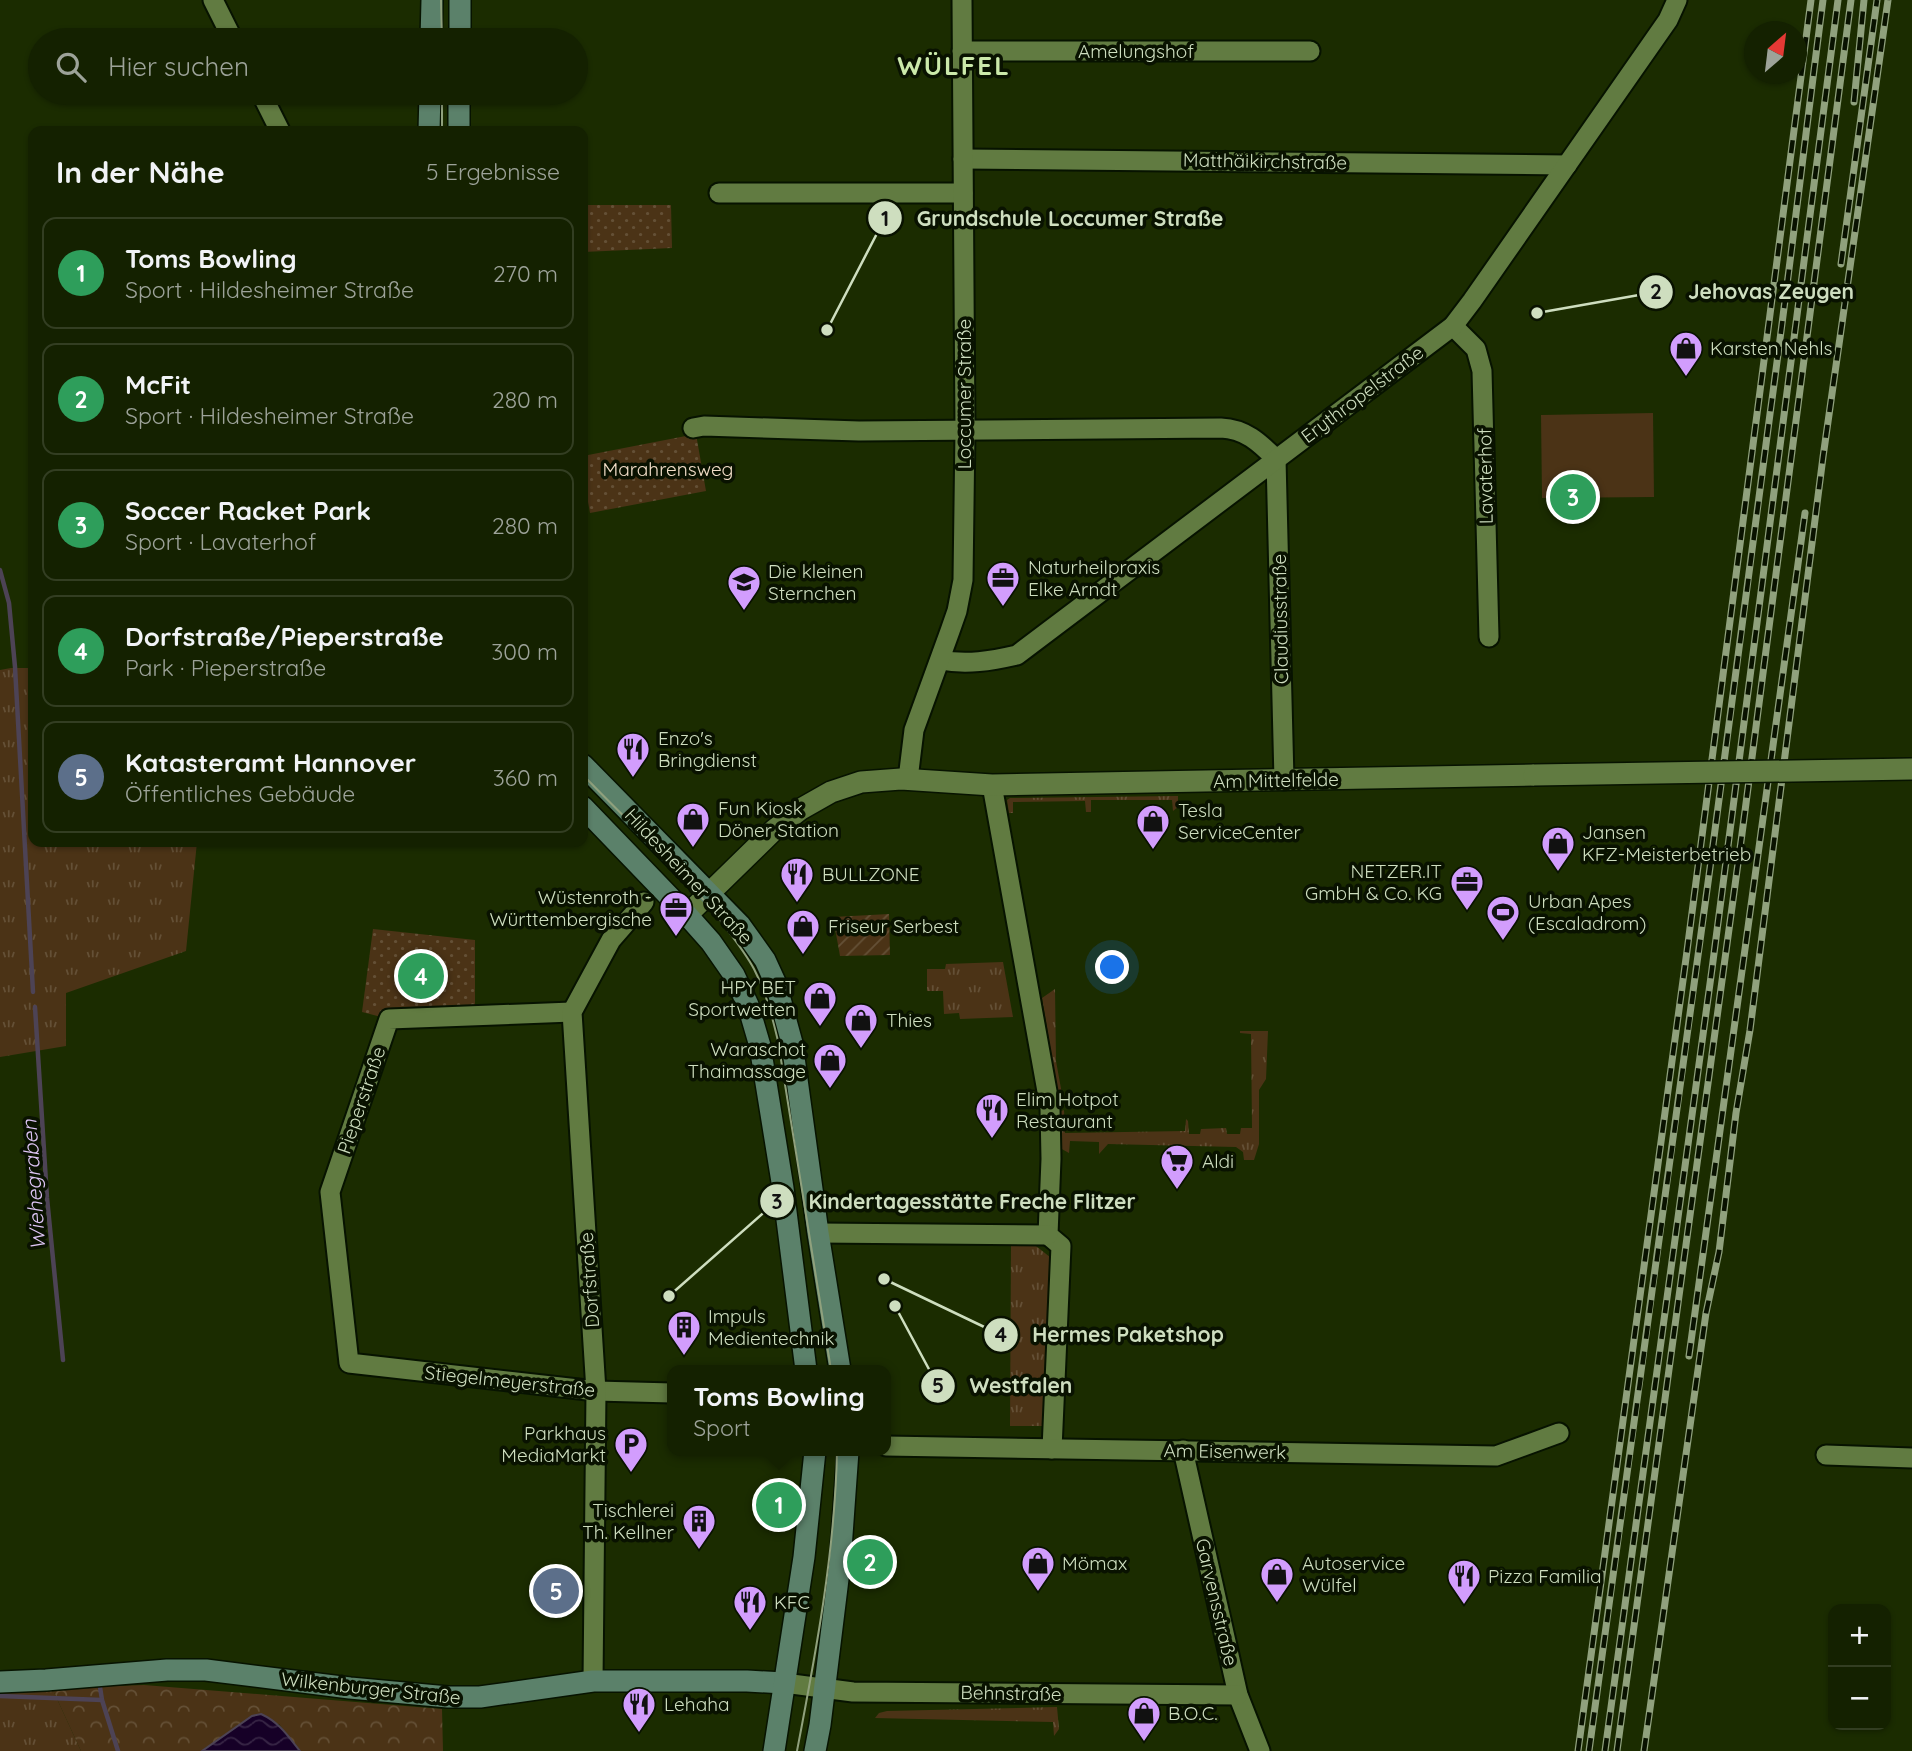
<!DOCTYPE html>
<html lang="de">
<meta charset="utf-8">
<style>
body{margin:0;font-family:Quicksand,sans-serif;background:#1d290a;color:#f1f3f6}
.controls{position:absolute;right:21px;bottom:21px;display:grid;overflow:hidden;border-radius:14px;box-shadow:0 2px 5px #0004}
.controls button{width:63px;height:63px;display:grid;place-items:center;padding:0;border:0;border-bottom:2px solid #333e22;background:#142100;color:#f1f3f6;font:35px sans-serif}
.compass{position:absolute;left:1744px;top:21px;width:63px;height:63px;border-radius:50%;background:#142100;box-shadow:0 2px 5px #0004;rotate:28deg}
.you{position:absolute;left:1113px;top:968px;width:24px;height:24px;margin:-18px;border:5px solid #fff;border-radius:50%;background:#1a73e8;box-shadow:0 0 0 10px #1a73e833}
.badge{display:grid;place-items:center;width:46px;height:46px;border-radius:50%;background:#d29dfd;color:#fff;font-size:23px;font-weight:700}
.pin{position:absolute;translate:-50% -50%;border:4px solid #fff;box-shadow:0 2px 7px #0006}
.popup{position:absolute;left:667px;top:1365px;width:224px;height:91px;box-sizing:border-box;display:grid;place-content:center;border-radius:14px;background:#142100;filter:drop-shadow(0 2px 5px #0005);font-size:23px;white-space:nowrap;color:#9da399}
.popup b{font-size:26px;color:#f1f3f6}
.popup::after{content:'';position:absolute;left:50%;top:100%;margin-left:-14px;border:14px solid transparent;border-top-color:#142100}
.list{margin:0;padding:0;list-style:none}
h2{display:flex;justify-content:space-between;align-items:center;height:91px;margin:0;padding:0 28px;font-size:30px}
h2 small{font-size:23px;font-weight:400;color:#9da399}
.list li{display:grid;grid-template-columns:46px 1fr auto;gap:21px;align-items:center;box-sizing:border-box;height:112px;margin:0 14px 14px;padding:0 14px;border:2px solid #333e22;border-radius:14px}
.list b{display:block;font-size:26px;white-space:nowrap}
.list p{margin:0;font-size:23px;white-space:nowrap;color:#9da399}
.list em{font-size:23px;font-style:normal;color:#9da399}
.icon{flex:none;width:38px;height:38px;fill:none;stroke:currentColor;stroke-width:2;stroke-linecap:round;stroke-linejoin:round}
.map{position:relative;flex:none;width:1912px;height:1751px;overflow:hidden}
.search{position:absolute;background:#142100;box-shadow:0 2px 5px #0004;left:28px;top:28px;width:560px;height:77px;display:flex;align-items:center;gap:18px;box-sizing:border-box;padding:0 24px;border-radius:38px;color:#9da399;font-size:26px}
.panel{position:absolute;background:#142100;box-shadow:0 2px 5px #0004;left:28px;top:126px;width:560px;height:721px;border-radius:14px}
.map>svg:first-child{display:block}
.grass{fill:url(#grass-tufts)}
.forest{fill:url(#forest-crowns)}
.park{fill:url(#park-dots)}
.garden{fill:url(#garden-furrows)}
.pitch{fill:#4b3316}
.water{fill:url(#water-waves);stroke:#4d4355;stroke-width:2}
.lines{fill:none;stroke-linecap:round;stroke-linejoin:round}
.stream{stroke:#4d4355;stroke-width:4.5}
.minor-casing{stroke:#071300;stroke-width:23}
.tertiary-casing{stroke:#071300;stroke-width:24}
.secondary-casing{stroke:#071300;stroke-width:24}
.minor{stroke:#617b41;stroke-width:19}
.tertiary{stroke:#617b41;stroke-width:21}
.secondary{stroke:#5b816a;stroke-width:21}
.tram{stroke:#90a17d;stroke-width:2}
.rail-casing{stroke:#90a17d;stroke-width:7}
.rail{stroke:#091200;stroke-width:4.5;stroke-dasharray:13;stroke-linecap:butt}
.tertiary-bridge-casing{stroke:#071300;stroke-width:24;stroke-linecap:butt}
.tertiary-bridge{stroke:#617b41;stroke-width:21}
.labels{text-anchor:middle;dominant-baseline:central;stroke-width:7;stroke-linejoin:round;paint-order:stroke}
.street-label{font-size:19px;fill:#cedebf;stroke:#091200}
.poi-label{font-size:19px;fill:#cedebf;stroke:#091200;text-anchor:start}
.park-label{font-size:19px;fill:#f2dec8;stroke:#091200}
.water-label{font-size:21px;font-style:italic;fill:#dec5f5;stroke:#091200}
.district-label{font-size:26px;font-weight:bold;letter-spacing:2px;fill:#cbe9aa;stroke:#091200}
.leader{fill:none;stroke:#cedebf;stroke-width:2.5}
.callout-dot{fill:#cedebf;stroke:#091200;stroke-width:2.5}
.mark-label{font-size:21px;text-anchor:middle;font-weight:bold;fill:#111}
.callout-label{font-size:21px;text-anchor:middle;font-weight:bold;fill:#cedebf;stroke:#091200;stroke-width:7;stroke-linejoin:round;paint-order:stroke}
</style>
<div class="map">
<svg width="1912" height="1751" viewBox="0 0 1912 1751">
<defs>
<pattern id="grass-tufts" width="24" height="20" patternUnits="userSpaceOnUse" patternTransform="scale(1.75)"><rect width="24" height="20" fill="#4b3316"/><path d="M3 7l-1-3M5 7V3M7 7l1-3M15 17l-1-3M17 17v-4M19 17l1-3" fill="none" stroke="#645036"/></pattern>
<pattern id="forest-crowns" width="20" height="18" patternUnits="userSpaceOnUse" patternTransform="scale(1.75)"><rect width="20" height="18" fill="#4b3316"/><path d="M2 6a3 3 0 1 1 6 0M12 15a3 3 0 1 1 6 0" fill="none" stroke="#645036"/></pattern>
<pattern id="park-dots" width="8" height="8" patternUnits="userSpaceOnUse" patternTransform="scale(1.75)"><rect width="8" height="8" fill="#4b3316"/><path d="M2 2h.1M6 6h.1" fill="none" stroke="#645036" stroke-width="1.8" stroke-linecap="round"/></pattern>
<pattern id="garden-furrows" width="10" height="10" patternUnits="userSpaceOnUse" patternTransform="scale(1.75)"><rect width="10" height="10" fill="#4b3316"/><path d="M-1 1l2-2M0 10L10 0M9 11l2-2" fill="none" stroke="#645036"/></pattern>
<pattern id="water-waves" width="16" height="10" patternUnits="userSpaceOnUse" patternTransform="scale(1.75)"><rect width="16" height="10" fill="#160027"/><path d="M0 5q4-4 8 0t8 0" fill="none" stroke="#372545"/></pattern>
</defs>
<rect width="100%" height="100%" fill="#1b2c00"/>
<g class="grass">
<polygon points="11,668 33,668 33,842 197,842 186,951 66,993 66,1046 0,1057 0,670"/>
<polygon points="1178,796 1178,807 1173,811 1172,800 1091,800 1091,812 1086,812 1085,801 1013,802 1013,813 1009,813 1007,800 1010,798"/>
<polygon points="1003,962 1013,1017 960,1019 959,1013 944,1014 943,991 927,991 927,969 945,969 946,964"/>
<polygon points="1055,989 1056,1061 1064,1105 1060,1105 1042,998"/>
<polygon points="1240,1031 1268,1031 1266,1079 1259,1090 1259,1144 1254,1160 1244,1160 1243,1152 1236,1147 1108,1144 1099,1154 1099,1142 1070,1141 1069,1153 1060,1148 1061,1111 1064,1110 1065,1133 1185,1131 1186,1119 1188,1121 1189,1134 1200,1134 1201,1129 1226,1128 1227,1134 1240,1134 1241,1128 1252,1128 1251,1034 1240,1033"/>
<polygon points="1011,1246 1036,1246 1055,1261 1048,1426 1010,1426"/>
<polygon points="0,1682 52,1688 81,1751 0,1751"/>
<polygon points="1057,1707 1059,1729 1054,1736 1053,1722 875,1718 879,1713 887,1711"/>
</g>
<polygon class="forest" points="144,1685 442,1709 443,1751 300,1751 279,1724 206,1747 202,1751 81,1751 52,1688"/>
<g class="park">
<polygon points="583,205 671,205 672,248 583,252"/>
<polygon points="696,434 706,491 590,513 585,485 583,485 583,456"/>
<polygon points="373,929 475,940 475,1016 389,1019 362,1012"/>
</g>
<polygon class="garden" points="889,914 890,955 840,956 833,917"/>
<polygon class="pitch" points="1653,413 1654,497 1542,498 1541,415"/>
<path class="water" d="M261 1714C279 1722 288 1736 300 1751H202L252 1716Z"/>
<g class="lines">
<g class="stream">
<polyline points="0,570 9,603 15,667 33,992"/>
<polyline points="35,1007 47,1198 63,1360"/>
<polyline points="100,1687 102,1700 118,1751"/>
<polyline points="0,1696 102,1700"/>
</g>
<defs>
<g id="minor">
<polyline points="213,0 233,40"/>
<polyline points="962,51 1310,51"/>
<polyline points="261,93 280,131"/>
<polyline points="963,159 1567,165"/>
<polyline points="719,193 963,193"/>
<polyline points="1453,326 1476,349 1482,371 1489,637"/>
<path d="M693 428 704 426 859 431 1221 428C1245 429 1259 442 1276 459L1284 780"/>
<path d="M940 660C967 665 991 661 1017 655L1453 326 1472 301 1668 20 1677 0"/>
<polyline points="908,779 914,730 950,631 957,611 963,580 965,430 962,0"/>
<polyline points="992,785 1050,1108 1051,1159 1048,1235 1061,1246 1052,1449"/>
<polyline points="572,1012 389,1019 330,1192 349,1363 596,1391 672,1393"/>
<polyline points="818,1233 1048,1235"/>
<polyline points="886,1446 1496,1456 1559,1433"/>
<polyline points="1183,1450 1238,1695 1260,1751"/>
<polyline points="1826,1455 1912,1458"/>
<polyline points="593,1681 596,1391 572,1012 611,940 644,902"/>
<polyline points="784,1683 853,1692 1238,1695"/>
</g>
<polyline id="tertiary" points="687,915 774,830 801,809 831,792 861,782 901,779 992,785 1534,775"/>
<g id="secondary">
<polyline points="431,40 432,0"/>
<polyline points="460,40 460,0"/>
<polyline points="429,131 430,93"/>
<polyline points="459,131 459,93"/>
<polyline points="583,765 740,925 765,960 776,984 792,1043 818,1233 840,1370"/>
<polyline points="583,807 687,915 711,942 734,975 748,1005 760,1046 783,1188 806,1370"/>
<polyline points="0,1682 46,1680 167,1670 206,1670 350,1688 448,1697 480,1697 593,1681 747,1681 784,1683"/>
<polyline points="774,1751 804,1557 815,1451"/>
<polyline points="815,1751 820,1725 840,1563 848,1451"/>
</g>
</defs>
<use href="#minor" class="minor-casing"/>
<use href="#tertiary" class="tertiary-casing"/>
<use href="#secondary" class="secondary-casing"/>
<use href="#minor" class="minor"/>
<use href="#tertiary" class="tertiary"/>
<use href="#secondary" class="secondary"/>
<g class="tram">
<polyline points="441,0 442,40"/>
<polyline points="442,93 442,131"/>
<path d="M583 775C629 823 679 867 720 920 732 936 745 952 754 969 766 992 772 1016 778 1041L831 1370"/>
<path d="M797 1751C816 1652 835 1552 837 1451"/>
</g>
<defs>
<g id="rail">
<polyline points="1854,102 1864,0"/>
<polyline points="1841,264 1877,0"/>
<polyline points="1689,1356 1805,513"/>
<polyline points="1578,1751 1687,951 1811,0"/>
<path d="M1589 1751C1651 1305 1712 860 1770 414 1789 276 1805 138 1823 0"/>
<polyline points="1605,1751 1712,969 1838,0"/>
<polyline points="1617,1751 1742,834 1851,0"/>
<polyline points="1644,1751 1706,1313 1719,1252 1736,1113 1750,1030 1823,457 1888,0"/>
</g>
</defs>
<use href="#rail" class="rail-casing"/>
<use href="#rail" class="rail"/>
<defs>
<polyline id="tertiary-bridge" points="1534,775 1912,769"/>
</defs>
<use href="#tertiary-bridge" class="tertiary-bridge-casing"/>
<use href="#tertiary-bridge" class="tertiary-bridge"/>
</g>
<defs>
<symbol id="shop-pin" viewBox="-11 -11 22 30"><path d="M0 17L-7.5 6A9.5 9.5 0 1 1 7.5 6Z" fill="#d29dfd" stroke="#091200"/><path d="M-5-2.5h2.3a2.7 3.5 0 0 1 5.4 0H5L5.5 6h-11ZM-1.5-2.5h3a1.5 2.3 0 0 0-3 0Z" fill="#111"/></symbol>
<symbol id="office-pin" viewBox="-11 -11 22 30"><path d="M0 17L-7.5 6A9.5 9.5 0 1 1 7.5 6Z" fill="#d29dfd" stroke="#091200"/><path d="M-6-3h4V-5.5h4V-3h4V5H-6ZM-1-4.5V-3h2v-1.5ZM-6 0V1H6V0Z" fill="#111"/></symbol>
<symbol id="school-pin" viewBox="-11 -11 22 30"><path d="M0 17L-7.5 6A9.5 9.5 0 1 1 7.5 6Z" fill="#d29dfd" stroke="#091200"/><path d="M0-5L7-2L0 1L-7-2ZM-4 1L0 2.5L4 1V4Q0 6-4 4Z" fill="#111"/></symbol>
<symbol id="restaurant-pin" viewBox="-11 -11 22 30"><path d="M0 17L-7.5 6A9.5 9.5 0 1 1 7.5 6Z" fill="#d29dfd" stroke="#091200"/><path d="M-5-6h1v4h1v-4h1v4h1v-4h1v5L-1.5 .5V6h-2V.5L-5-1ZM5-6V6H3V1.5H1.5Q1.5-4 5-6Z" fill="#111"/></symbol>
<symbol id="stadium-pin" viewBox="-11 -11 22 30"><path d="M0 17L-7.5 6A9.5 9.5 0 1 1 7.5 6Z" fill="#d29dfd" stroke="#091200"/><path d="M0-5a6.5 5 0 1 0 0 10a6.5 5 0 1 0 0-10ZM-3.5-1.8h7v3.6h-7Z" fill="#111"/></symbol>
<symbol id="supermarket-pin" viewBox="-11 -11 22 30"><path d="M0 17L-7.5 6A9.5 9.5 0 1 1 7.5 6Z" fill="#d29dfd" stroke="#091200"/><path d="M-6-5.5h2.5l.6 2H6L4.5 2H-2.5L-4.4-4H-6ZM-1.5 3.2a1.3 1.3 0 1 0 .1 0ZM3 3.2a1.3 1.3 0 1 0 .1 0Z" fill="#111"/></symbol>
<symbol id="building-pin" viewBox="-11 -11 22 30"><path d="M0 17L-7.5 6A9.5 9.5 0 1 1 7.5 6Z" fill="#d29dfd" stroke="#091200"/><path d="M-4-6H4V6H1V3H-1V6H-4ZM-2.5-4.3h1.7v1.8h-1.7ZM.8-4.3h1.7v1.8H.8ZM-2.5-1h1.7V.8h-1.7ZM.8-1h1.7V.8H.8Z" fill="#111"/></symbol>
<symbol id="parking-pin" viewBox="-11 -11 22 30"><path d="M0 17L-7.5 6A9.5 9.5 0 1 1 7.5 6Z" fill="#d29dfd" stroke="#091200"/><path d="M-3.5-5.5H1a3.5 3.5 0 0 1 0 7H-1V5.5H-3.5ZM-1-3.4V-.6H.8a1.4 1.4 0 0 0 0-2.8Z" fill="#111"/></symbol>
</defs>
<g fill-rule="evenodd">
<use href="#shop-pin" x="1667" y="329" width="38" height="52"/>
<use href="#office-pin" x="984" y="559" width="38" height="52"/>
<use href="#school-pin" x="725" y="563" width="38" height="52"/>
<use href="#restaurant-pin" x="614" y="730" width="38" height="52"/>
<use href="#shop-pin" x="674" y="800" width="38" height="52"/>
<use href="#shop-pin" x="1134" y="802" width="38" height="52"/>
<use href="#shop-pin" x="1539" y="824" width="38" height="52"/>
<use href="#restaurant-pin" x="778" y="855" width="38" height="52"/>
<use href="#office-pin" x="1448" y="863" width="38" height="52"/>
<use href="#office-pin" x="657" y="889" width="38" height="52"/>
<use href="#stadium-pin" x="1484" y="893" width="38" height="52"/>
<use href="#shop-pin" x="784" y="907" width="38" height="52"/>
<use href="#shop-pin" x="801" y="979" width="38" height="52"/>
<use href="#shop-pin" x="842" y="1001" width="38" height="52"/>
<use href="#shop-pin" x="811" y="1041" width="38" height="52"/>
<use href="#restaurant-pin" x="973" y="1091" width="38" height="52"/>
<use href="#supermarket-pin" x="1158" y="1142" width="38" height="52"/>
<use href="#building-pin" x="665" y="1308" width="38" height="52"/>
<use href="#parking-pin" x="612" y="1425" width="38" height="52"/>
<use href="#building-pin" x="680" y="1502" width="38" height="52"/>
<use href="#shop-pin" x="1019" y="1544" width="38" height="52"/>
<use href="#shop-pin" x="1258" y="1555" width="38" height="52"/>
<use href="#restaurant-pin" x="1445" y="1557" width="38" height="52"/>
<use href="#restaurant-pin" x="731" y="1583" width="38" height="52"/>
<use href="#restaurant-pin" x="620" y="1685" width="38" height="52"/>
<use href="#shop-pin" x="1125" y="1694" width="38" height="52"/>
</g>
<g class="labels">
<g class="street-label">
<text x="1136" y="51">Amelungshof</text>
<text transform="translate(1265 161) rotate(1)">Matthäikirchstraße</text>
<text transform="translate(964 394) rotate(-90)">Loccumer Straße</text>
<text transform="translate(1362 394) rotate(-37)">Erythropelstraße</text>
<text transform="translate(1485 476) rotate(-91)">Lavaterhof</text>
<text transform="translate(1280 619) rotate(-91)">Claudiusstraße</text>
<text transform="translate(1276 780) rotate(-1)">Am Mittelfelde</text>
<text transform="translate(689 876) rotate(47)">Hildesheimer Straße</text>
<text transform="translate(361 1100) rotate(-71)">Pieperstraße</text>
<text transform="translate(589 1280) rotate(-94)">Dorfstraße</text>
<text transform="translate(510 1381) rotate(6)">Stiegelmeyerstraße</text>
<text transform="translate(1225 1451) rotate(1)">Am Eisenwerk</text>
<text transform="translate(1217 1602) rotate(77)">Garvensstraße</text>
<text transform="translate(371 1688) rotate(6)">Wilkenburger Straße</text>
<text transform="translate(1011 1693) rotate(1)">Behnstraße</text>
</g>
<g class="poi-label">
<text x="1710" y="348">Karsten Nehls</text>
<text x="1028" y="567">Naturheilpraxis<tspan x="1028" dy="22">Elke Arndt</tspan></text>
<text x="768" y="571">Die kleinen<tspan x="768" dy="22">Sternchen</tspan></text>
<text x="658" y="738">Enzo's<tspan x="658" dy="22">Bringdienst</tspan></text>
<text x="718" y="808">Fun Kiosk<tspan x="718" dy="22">Döner Station</tspan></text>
<text x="1178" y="810">Tesla<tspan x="1178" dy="22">ServiceCenter</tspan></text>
<text x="1582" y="832">Jansen<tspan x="1582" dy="22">KFZ-Meisterbetrieb</tspan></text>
<text x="1442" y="871" text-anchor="end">NETZER.IT<tspan x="1442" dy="22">GmbH &amp; Co. KG</tspan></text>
<text x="822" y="874">BULLZONE</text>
<text x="652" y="897" text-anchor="end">Wüstenroth -<tspan x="652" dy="22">Württembergische</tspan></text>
<text x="1528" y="901">Urban Apes<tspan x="1528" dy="22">(Escaladrom)</tspan></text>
<text x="828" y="926">Friseur Serbest</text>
<text x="796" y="987" text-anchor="end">HPY BET<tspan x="796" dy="22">Sportwetten</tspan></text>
<text x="886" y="1020">Thies</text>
<text x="806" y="1049" text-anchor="end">Waraschot<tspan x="806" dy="22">Thaimassage</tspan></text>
<text x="1016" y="1099">Elim Hotpot<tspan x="1016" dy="22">Restaurant</tspan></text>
<text x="1202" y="1161">Aldi</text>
<text x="708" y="1316">Impuls<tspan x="708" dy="22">Medientechnik</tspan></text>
<text x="606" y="1433" text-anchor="end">Parkhaus<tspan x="606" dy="22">MediaMarkt</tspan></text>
<text x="674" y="1510" text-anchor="end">Tischlerei<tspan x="674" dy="22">Th. Kellner</tspan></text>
<text x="1062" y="1563">Mömax</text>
<text x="1302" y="1563">Autoservice<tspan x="1302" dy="22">Wülfel</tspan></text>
<text x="1488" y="1576">Pizza Familia</text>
<text x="774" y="1602">KFC</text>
<text x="664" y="1704">Lehaha</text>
<text x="1168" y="1713">B.O.C.</text>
</g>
<g class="park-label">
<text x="668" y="469">Marahrensweg</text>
</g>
<g class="water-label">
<text transform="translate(33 1185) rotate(-94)">Wiehegraben</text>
</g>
<g class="district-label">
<text x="954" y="65">WÜLFEL</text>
</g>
</g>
<path class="leader" d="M827 330L885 218M1537 313L1656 292M669 1296L777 1201M884 1279L1001 1335M895 1306L938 1386"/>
<g class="callout-dot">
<circle cx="827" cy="330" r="7"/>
<circle cx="1537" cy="313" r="7"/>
<circle cx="669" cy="1296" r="7"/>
<circle cx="884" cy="1279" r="7"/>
<circle cx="895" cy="1306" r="7"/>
<circle cx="885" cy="218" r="18"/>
<circle cx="1656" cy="292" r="18"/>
<circle cx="777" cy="1201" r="18"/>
<circle cx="1001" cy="1335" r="18"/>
<circle cx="938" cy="1386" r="18"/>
</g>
<g class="mark-label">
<text x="885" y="226">1</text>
<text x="1656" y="299">2</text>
<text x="777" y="1209">3</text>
<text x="1001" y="1342">4</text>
<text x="938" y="1393">5</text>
</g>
<g class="callout-label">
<text x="1070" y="226">Grundschule Loccumer Straße</text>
<text x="1771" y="299">Jehovas Zeugen</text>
<text x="972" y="1209">Kindertagesstätte Freche Flitzer</text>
<text x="1128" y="1342">Hermes Paketshop</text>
<text x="1021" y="1393">Westfalen</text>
</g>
</svg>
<div class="controls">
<button>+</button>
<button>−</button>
</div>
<svg class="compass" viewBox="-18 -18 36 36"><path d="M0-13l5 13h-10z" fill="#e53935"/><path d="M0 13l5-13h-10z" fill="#9da399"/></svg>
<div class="you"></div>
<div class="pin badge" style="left:779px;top:1505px;background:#2e9e5b">1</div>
<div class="popup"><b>Toms Bowling</b>Sport</div>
<div class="pin badge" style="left:870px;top:1562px;background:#2e9e5b">2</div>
<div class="pin badge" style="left:1573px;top:497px;background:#2e9e5b">3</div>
<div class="pin badge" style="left:421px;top:976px;background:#2e9e5b">4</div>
<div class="pin badge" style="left:556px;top:1591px;background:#5c6f8a">5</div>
<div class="search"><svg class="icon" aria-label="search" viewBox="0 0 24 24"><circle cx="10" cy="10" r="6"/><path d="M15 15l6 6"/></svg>Hier suchen</div>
<section class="panel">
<h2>In der Nähe<small>5 Ergebnisse</small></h2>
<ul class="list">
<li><span class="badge" style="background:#2e9e5b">1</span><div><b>Toms Bowling</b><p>Sport · Hildesheimer Straße</p></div><em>270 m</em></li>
<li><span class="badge" style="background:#2e9e5b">2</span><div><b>McFit</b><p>Sport · Hildesheimer Straße</p></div><em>280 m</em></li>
<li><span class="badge" style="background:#2e9e5b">3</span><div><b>Soccer Racket Park</b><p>Sport · Lavaterhof</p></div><em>280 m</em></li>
<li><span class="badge" style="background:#2e9e5b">4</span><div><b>Dorfstraße/Pieperstraße</b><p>Park · Pieperstraße</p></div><em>300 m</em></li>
<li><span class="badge" style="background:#5c6f8a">5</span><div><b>Katasteramt Hannover</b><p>Öffentliches Gebäude</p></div><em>360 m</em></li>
</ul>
</section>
</div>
